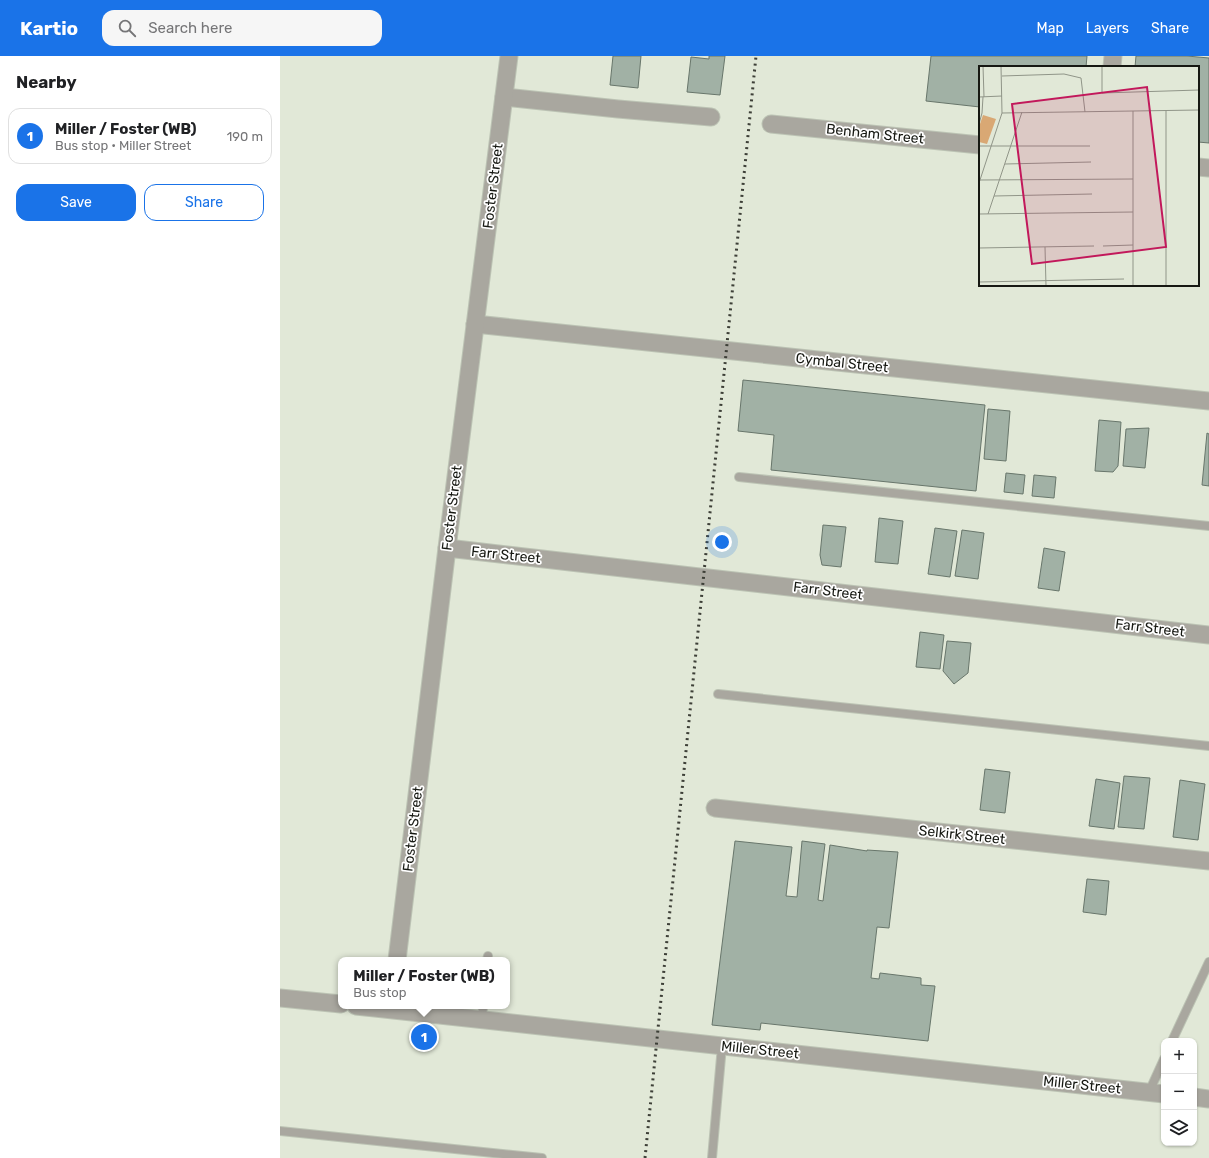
<!DOCTYPE html>
<meta charset="utf-8">
<style>
body{margin:0;font-family:Rubik,sans-serif;background:#f6f6f6;color:#202124}
.controls{position:absolute;right:12px;bottom:12px;display:grid;overflow:hidden;border-radius:8px;box-shadow:0 1px 3px #0004}
.controls button{width:36px;height:36px;display:grid;place-items:center;padding:0;border:0;border-bottom:1px solid #e0e0e0;background:#fff;color:#202124;font:20px sans-serif}
.you{position:absolute;left:442px;top:486px;width:14px;height:14px;margin:-10px;border:3px solid #fff;border-radius:50%;background:#1a73e8;box-shadow:0 0 0 6px #1a73e833}
.badge{display:grid;place-items:center;width:26px;height:26px;border-radius:50%;background:#1a73e8;color:#fff;font-size:13px;font-weight:700}
.pin{position:absolute;translate:-50% -50%;border:2px solid #fff;box-shadow:0 1px 4px #0006}
.popup{position:absolute;left:58px;top:901px;width:172px;height:52px;box-sizing:border-box;display:grid;place-content:center;border-radius:8px;background:#fff;filter:drop-shadow(0 1px 3px #0005);font-size:13px;white-space:nowrap;color:#757577}
.popup b{font-size:15px;color:#202124}
.popup::after{content:'';position:absolute;left:50%;top:100%;margin-left:-8px;border:8px solid transparent;border-top-color:#fff}
.list{margin:0;padding:0;list-style:none}
h2{display:flex;justify-content:space-between;align-items:center;height:52px;margin:0;padding:0 16px;font-size:17px}
h2 small{font-size:13px;font-weight:400;color:#757577}
.list li{display:grid;grid-template-columns:26px 1fr auto;gap:12px;align-items:center;box-sizing:border-box;height:56px;margin:0 8px 8px;padding:0 8px;border:1px solid #e0e0e0;border-radius:12px}
.list b{display:block;font-size:15px;white-space:nowrap}
.list p{margin:0;font-size:13px;white-space:nowrap;color:#757577}
.list em{font-size:13px;font-style:normal;color:#757577}
.actions{display:flex;gap:8px;padding:12px 16px}
.actions a{flex:1;padding:9px 0;border:1px solid #1a73e8;border-radius:12px;text-align:center;font-size:14px;color:#1a73e8}
.actions .main{background:#1a73e8;color:#fff}
.icon{flex:none;width:22px;height:22px;fill:none;stroke:currentColor;stroke-width:2;stroke-linecap:round;stroke-linejoin:round}
.map{position:relative;flex:none;width:929px;height:1102px;overflow:hidden}
header{display:flex;align-items:center;gap:24px;box-sizing:border-box;height:56px;padding:0 20px;background:#1a73e8;color:#fff}
header strong{font-size:19px}
nav{display:flex;gap:22px;margin-inline-start:auto;font-size:14px}
.search{width:280px;height:36px;background:#f6f6f6;display:flex;align-items:center;gap:10px;box-sizing:border-box;padding:0 14px;border-radius:12px;color:#757577;font-size:15px}
main{display:flex}
aside{flex:1;background:#fff}
.map>svg:first-child{display:block}
.building{fill:#a1b1a5;stroke:#68766b}
.lines{fill:none;stroke-linecap:round;stroke-linejoin:round}
.lane-casing{stroke:#bcc3b4;stroke-width:10}
.street-casing{stroke:#bcc3b4;stroke-width:19}
.lane{stroke:#a9a79f;stroke-width:8}
.street{stroke:#a9a79f;stroke-width:17}
.rail{stroke:#3d3f37;stroke-width:3;stroke-dasharray:2 4;stroke-linecap:butt}
.labels{text-anchor:middle;dominant-baseline:central;stroke-width:3.5;stroke-linejoin:round;paint-order:stroke}
.street-label{font-size:14px;fill:#161812;stroke:#fff}
.inset-road{fill:none;stroke:#909588;stroke-width:1}
.view{fill:#c2185b;fill-opacity:0.15;stroke:#c2185b;stroke-width:2}
.inset-edge{fill:none;stroke:#161812;stroke-width:2}
</style>
<header>
<strong>Kartio</strong>
<div class="search"><svg class="icon" aria-label="search" viewBox="0 0 24 24"><circle cx="10" cy="10" r="6"/><path d="M15 15l6 6"/></svg>Search here</div>
<nav><a>Map</a><a>Layers</a><a>Share</a></nav>
</header>
<main>
<aside>
<h2>Nearby<small></small></h2>
<ul class="list">
<li><span class="badge">1</span><div><b>Miller / Foster (WB)</b><p>Bus stop · Miller Street</p></div><em>190 m</em></li>
</ul>
<div class="actions"><a class="main">Save</a><a>Share</a></div>
</aside>
<div class="map">
<svg width="929" height="1102" viewBox="0 0 929 1102">
<rect width="100%" height="100%" fill="#e1e8d7"/>
<g class="building">
<polygon points="333,0 361,0 358,32 330,29"/>
<polygon points="429,0 445,0 440,39 407,36 411,1 429,3"/>
<polygon points="651,0 807,0 806,11 700,11 700,51 646,45"/>
<polygon points="856,0 907,0 929,2 929,87 918,86 918,11 855,11"/>
<polygon points="463,324 705,349 696,435 491,414 494,379 458,375"/>
<polygon points="708,353 730,355 726,405 704,403"/>
<polygon points="819,364 841,366 838,410 833,416 815,415"/>
<polygon points="869,372 865,412 843,410 846,373"/>
<polygon points="927,377 929,378 929,430 922,429"/>
<polygon points="726,417 745,419 743,438 724,436"/>
<polygon points="754,419 776,421 774,442 752,440"/>
<polygon points="599,462 623,465 618,508 595,506"/>
<polygon points="543,469 566,471 561,511 542,509 540,499"/>
<polygon points="655,472 677,475 670,521 648,518"/>
<polygon points="682,474 704,477 698,523 675,520"/>
<polygon points="764,492 785,496 779,535 758,532"/>
<polygon points="640,576 664,579 660,613 636,611"/>
<polygon points="667,585 691,587 688,617 674,628 663,615"/>
<polygon points="705,713 730,716 725,757 700,754"/>
<polygon points="844,720 870,722 864,773 838,771"/>
<polygon points="816,723 840,727 834,773 809,770"/>
<polygon points="900,724 925,728 918,784 893,781"/>
<polygon points="455,785 512,791 506,840 517,841 522,785 545,788 538,844 543,845 550,789 587,795 587,794 618,796 609,872 597,871 591,922 599,923 600,917 641,922 641,929 655,930 648,985 481,967 480,974 432,969"/>
<polygon points="807,823 829,825 826,859 803,856"/>
</g>
<g class="lines">
<defs>
<g id="lane">
<polyline points="459,421 929,470"/>
<polyline points="438,638 929,690"/>
<polyline points="207,904 208,900"/>
<polyline points="202,964 203,950"/>
<polyline points="892,985 929,906"/>
<polyline points="869,1036 884,1003"/>
<polyline points="0,1075 262,1102"/>
<polyline points="432,1102 442,990"/>
</g>
<g id="street">
<polyline points="832,11 833,0"/>
<polyline points="224,41 338,53 431,61"/>
<polyline points="491,68 700,89"/>
<polyline points="918,111 929,112"/>
<polyline points="195,268 929,345"/>
<polyline points="167,492 929,579"/>
<polyline points="435,752 929,805"/>
<polyline points="117,904 167,492 229,0"/>
<polyline points="0,942 61,948"/>
<polyline points="76,950 884,1038"/>
<polyline points="914,1041 929,1043"/>
</g>
</defs>
<use href="#lane" class="lane-casing"/>
<use href="#street" class="street-casing"/>
<use href="#lane" class="lane"/>
<use href="#street" class="street"/>
<polyline class="rail" points="365,1102 476,0"/>
</g>
<g class="labels">
<g class="street-label">
<text transform="translate(595 78) rotate(6)">Benham Street</text>
<text transform="translate(213 130) rotate(-83)">Foster Street</text>
<text transform="translate(562 307) rotate(6)">Cymbal Street</text>
<text transform="translate(172 452) rotate(-83)">Foster Street</text>
<text transform="translate(226 499) rotate(6)">Farr Street</text>
<text transform="translate(548 535) rotate(7)">Farr Street</text>
<text transform="translate(870 572) rotate(7)">Farr Street</text>
<text transform="translate(133 773) rotate(-83)">Foster Street</text>
<text transform="translate(682 779) rotate(6)">Selkirk Street</text>
<text transform="translate(480 994) rotate(6)">Miller Street</text>
<text transform="translate(802 1029) rotate(6)">Miller Street</text>
</g>
</g>
<g transform="translate(699 10)">
<rect width="220" height="220" fill="#e1e8d7"/>
<path d="M4 49 17 53 8 78 0 76V61Z" fill="#d9a874"/>
<path class="inset-road" d="M4 0 5 31M123 0V27L220 24M23 10 85 8 102 12 106 46M0 31 23 30M23 47 220 44M0 58 3 47 4 31M0 80H111M26 98 112 96M1 114 154 113M0 117 23 47 22 0M15 130 113 128M0 148 154 146M9 148 43 46M124 180 154 179M66 181 67 220M0 182 115 180M0 216 145 213M154 220V45M187 220V44"/>
<path class="view" d="M168 21 187 181 53 198 33 38Z"/>
<rect width="220" height="220" class="inset-edge"/>
</g>
</svg>
<div class="controls">
<button>+</button>
<button>−</button>
<button><svg class="icon" aria-label="layers" viewBox="0 0 24 24"><path d="M12 4l9 5-9 5-9-5zM3 14l9 5 9-5"/></svg></button>
</div>
<div class="you"></div>
<div class="pin badge" style="left:144px;top:981px">1</div>
<div class="popup"><b>Miller / Foster (WB)</b>Bus stop</div>
</div>
</main>
